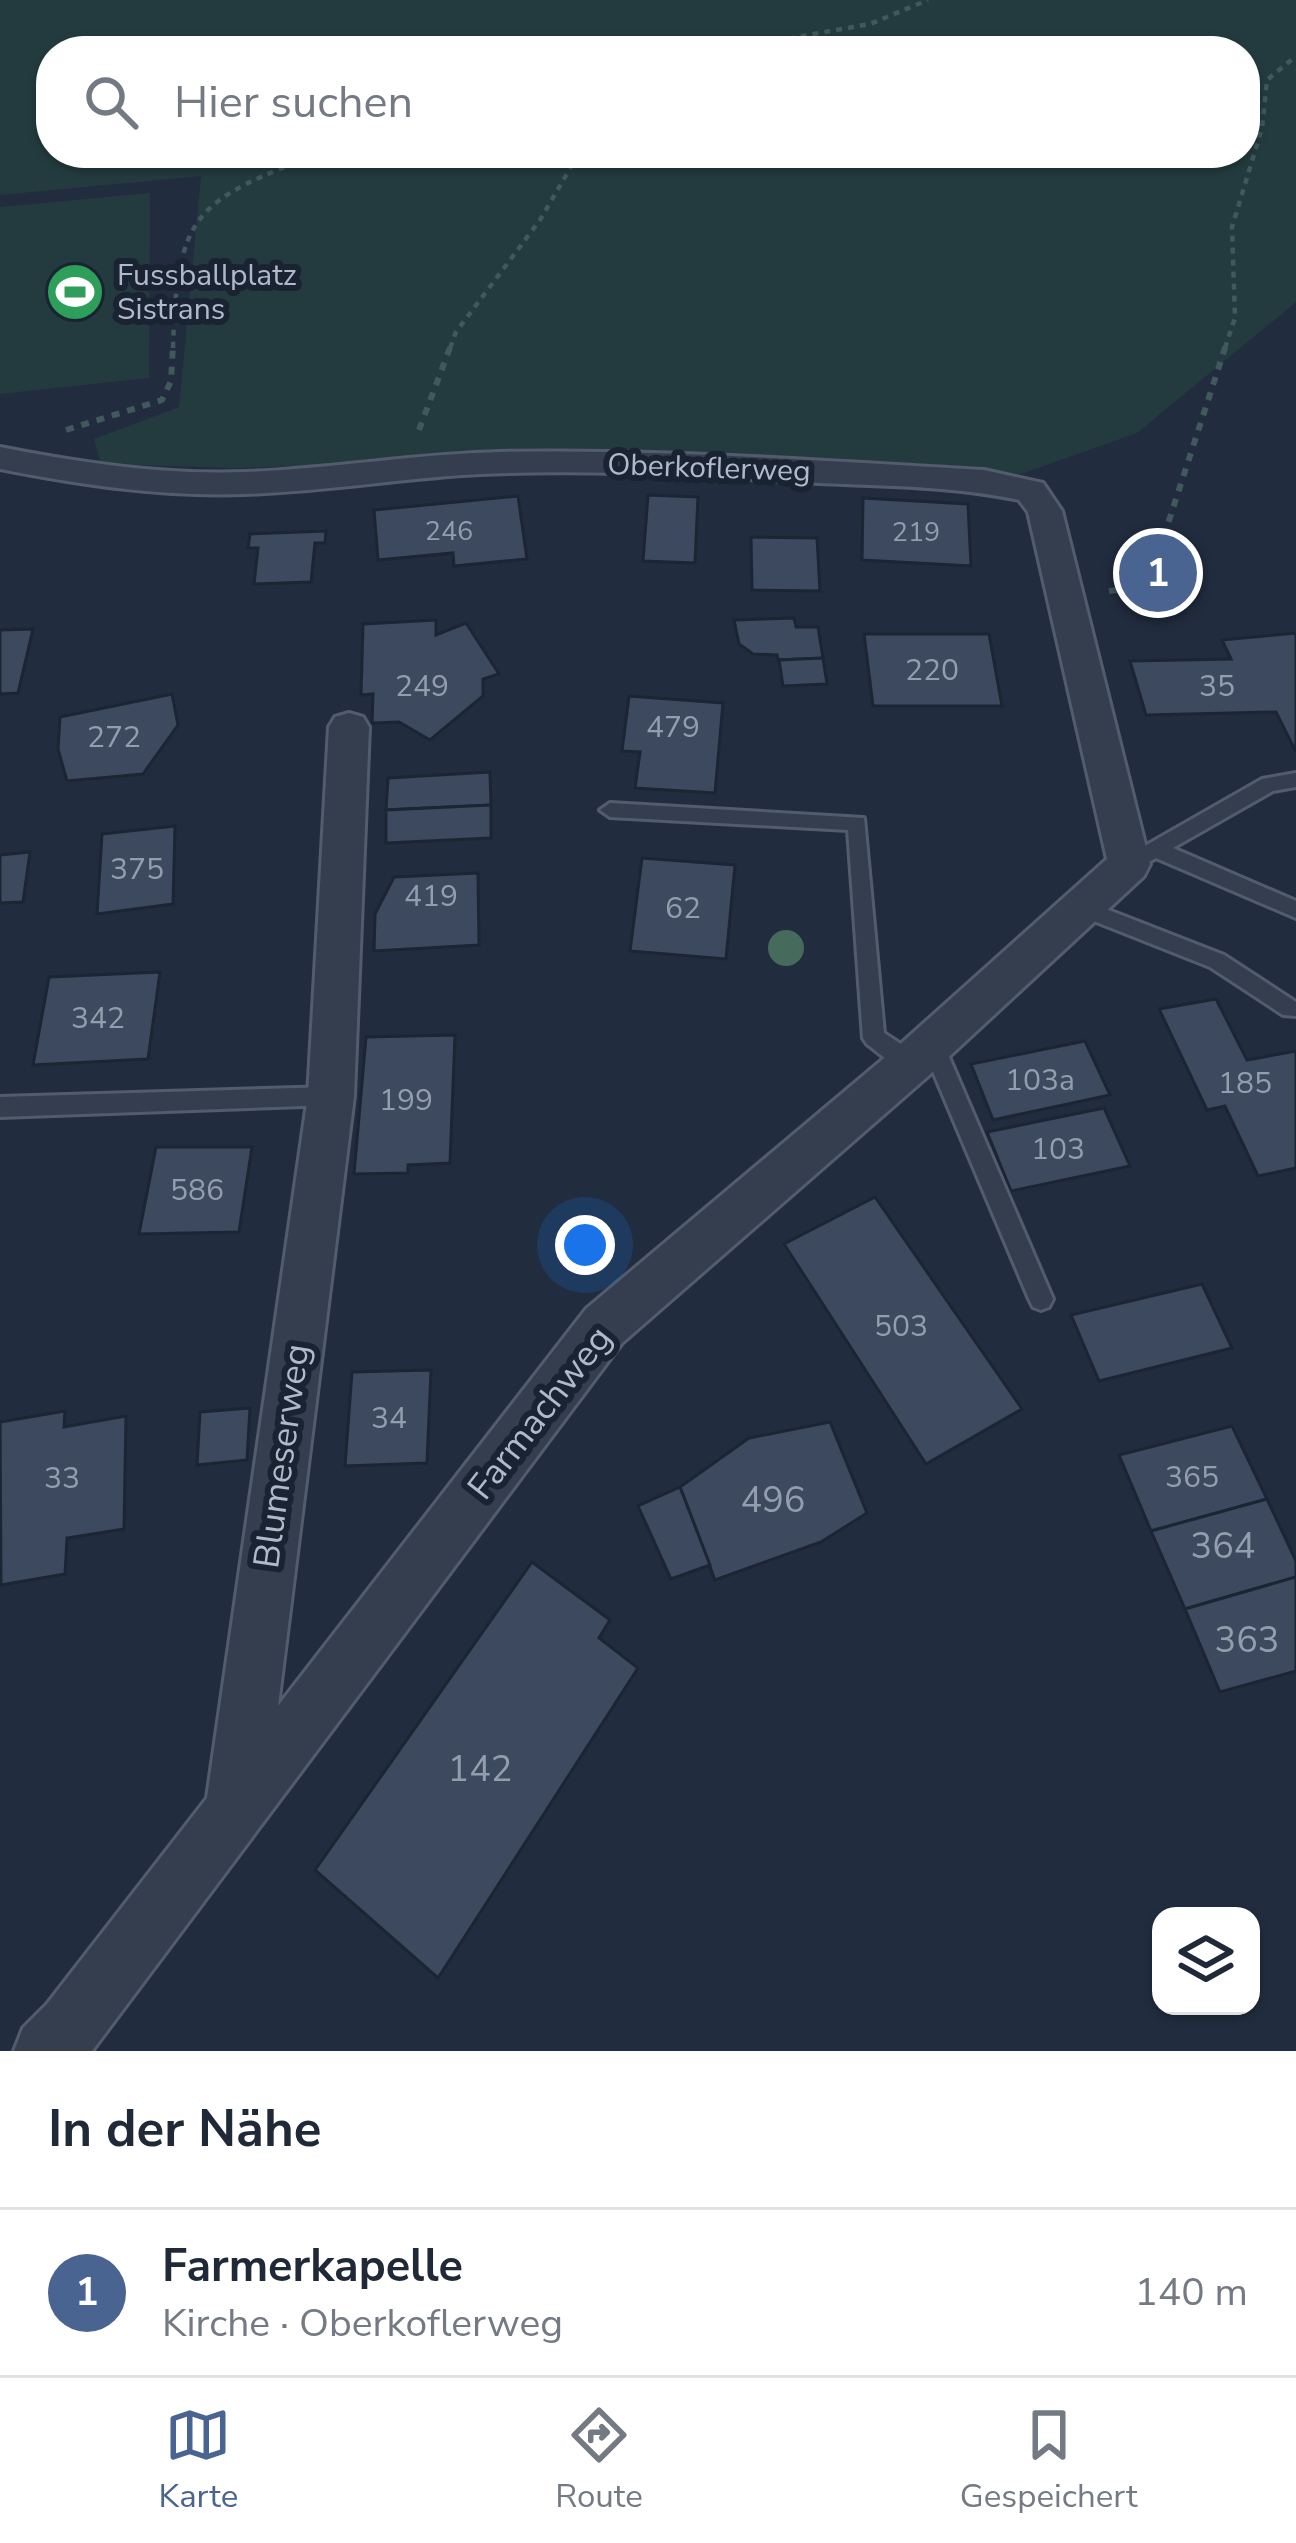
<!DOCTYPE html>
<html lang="de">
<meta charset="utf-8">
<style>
body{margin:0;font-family:"Nunito Sans",sans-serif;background:#f6f6f7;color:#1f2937}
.controls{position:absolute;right:36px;bottom:36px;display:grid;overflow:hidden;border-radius:24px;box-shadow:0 3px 9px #0004}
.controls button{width:108px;height:108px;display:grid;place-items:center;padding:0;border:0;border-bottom:3px solid #e0e1e3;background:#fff;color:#1f2937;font:60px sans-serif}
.you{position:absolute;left:585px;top:1245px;width:42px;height:42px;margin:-30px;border:9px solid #fff;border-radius:50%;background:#1a73e8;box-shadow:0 0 0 18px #1a73e833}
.badge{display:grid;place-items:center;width:78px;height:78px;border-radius:50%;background:#4a6491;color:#fff;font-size:39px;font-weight:700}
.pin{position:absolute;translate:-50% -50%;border:6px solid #fff;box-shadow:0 3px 12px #0006}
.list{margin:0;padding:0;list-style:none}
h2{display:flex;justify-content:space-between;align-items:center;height:156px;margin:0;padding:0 48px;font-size:51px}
h2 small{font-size:39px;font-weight:400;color:#747a83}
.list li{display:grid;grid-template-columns:78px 1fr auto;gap:36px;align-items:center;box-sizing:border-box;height:168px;padding:0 48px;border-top:3px solid #e0e1e3}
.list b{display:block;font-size:45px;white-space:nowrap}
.list p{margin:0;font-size:39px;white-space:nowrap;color:#747a83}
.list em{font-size:39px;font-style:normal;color:#747a83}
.icon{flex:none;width:66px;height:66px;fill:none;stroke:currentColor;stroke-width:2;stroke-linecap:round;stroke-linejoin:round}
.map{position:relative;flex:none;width:1296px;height:2051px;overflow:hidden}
.search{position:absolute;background:#fff;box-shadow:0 3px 9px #0004;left:36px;right:36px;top:36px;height:132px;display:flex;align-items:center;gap:30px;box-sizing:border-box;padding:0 42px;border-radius:48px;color:#747a83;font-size:45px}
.sheet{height:324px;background:#fff}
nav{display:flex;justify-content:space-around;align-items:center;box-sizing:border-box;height:168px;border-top:3px solid #e0e1e3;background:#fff;font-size:33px;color:#747a83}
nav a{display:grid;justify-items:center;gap:6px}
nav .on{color:#4a6491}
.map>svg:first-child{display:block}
.green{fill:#233b3f;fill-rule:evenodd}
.building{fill:#3c495e;stroke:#1c2534;stroke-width:3}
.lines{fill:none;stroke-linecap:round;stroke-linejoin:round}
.lane-casing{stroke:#535c6c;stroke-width:6}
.street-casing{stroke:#535c6c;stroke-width:6}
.path-far1{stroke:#41585c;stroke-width:4.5;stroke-dasharray:6 6;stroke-linecap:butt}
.path{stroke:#41585c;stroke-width:6;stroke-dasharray:8 8;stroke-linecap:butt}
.lane{fill:#353e4e;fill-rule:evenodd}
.street{fill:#353e4e;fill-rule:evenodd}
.tree{fill:#466a5b}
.labels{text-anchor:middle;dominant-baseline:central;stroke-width:12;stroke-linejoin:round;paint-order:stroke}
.far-number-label{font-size:27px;fill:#939dae}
.far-poi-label{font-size:30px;fill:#b0b9c9;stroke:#1a2332;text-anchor:start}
.far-street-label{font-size:30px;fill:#b0b9c9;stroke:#1a2332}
.number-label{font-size:30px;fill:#939dae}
.street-label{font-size:36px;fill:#b0b9c9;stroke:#1a2332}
.near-number-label{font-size:36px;fill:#939dae}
</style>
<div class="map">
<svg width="1296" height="2051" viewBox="0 0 1296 2051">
<rect width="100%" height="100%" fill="#212c3e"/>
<g class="green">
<path d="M0 0H1296V302L1137 433 1021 474 702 453 235 468 101 464 94 439 179 407 201 176 0 195ZM51 51H1245V153H51Z"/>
<polygon points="150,193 149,378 0,394 0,207"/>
</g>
<g class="building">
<polygon points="648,495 698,497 695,563 643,561"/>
<polygon points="518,496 527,559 454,566 453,553 378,560 374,510"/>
<polygon points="863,498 968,504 971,566 862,560"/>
<polygon points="326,531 325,543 315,543 311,582 254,584 258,548 248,548 250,534"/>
<polygon points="751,537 817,538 820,591 752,590"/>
<polygon points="1141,559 1170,560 1176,586 1146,585"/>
<polygon points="794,618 796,627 818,627 823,658 778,660 777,655 753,654 739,644 734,620"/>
<polygon points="436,620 436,635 466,623 499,674 483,679 483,696 430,740 399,722 372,723 373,694 361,695 363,624"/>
<polygon points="33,629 18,693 0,694 0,630"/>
<polygon points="1296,633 1296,752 1276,712 1146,715 1130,661 1231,659 1222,640"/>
<polygon points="864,634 989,634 1002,706 873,706"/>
<polygon points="823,658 827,684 783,686 779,660"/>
<polygon points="172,694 178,725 143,774 67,781 58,749 60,717"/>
<polygon points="629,696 723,703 715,793 635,788 640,752 622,751"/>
<polygon points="490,772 491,805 386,810 388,778"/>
<polygon points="491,805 491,838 386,843 386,810"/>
<polygon points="175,826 173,904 97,914 102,834"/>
<polygon points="30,852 23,902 0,903 0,855"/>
<polygon points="642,858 735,865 726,959 630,951"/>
<polygon points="478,873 479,945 374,951 375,914 394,877"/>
<polygon points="160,972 148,1059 33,1065 49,977"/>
<polygon points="1216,999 1247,1060 1296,1051 1296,1168 1258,1176 1225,1106 1207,1110 1159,1009"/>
<polygon points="455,1035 450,1163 408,1165 408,1173 354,1174 366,1037"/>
<polygon points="1085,1041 1110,1095 993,1120 971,1064"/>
<polygon points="1104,1108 1130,1166 1011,1191 987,1132"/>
<polygon points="156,1147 252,1147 239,1232 139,1234"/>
<polygon points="875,1197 1022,1409 926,1464 784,1244"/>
<polygon points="1202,1284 1232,1348 1099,1381 1071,1315"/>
<polygon points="431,1370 427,1463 345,1466 352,1372"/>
<polygon points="250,1408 247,1460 197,1465 200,1412"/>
<polygon points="65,1411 64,1427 126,1416 124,1529 67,1538 65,1574 1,1585 0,1422"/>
<polygon points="830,1422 867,1513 821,1542 715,1580 680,1487 749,1438"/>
<polygon points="1232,1426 1267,1499 1151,1531 1119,1455"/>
<polygon points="680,1487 710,1565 671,1579 638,1506"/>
<polygon points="1267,1499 1296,1561 1296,1577 1185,1609 1151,1531"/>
<polygon points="532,1562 610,1620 599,1638 638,1668 438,1978 315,1870"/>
<polygon points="1296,1577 1296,1671 1220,1692 1185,1609"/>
</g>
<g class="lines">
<defs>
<g id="lane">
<polygon points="1296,773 1296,787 1273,791 1173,848 1296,901 1296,918 1156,858 1136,869 1122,869 1119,864 1122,859 1262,779"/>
<path d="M610 803 864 818 884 1033 919 1056 922 1063 919 1070C901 1075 881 1054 867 1044L863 1038 848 830 610 817 600 810Z"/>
<polygon points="1083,900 1224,955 1296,1002 1296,1016 1283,1015 1210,967 1076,914 1073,908 1076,902"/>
<polygon points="932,1034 939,1037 943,1043 1053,1299 1049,1307 1041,1310 1033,1307 1029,1299 921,1043 925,1037"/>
<polygon points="331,1087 339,1089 342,1096 339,1103 331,1105 0,1117 0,1097"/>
</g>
<path id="street" d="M0 447C81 463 162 475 245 472 330 469 415 454 500 452 661 449 823 461 984 470L1043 483 1062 511 1150 864 1144 876 927 1077 622 1343 92 2051H14L23 2028 47 2004 207 1798 308 1096 329 727 335 717 349 713 363 717 369 727 354 1096 278 1706 586 1309 895 1049 1107 859 1028 512 1019 500C954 486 886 486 819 483 701 476 581 468 463 475 390 480 318 492 245 494 162 497 81 485 0 469Z"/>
</defs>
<use href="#lane" class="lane-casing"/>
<use href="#street" class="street-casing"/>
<g class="path-far1">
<polyline points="718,51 870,24 928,0"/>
<path d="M173 348C177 211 196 201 320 153"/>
<polyline points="450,348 456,332 540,220 579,153"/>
<polyline points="1225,348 1235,318 1232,227 1262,128 1267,80 1296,56"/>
</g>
<g class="path">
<polyline points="66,430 162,400 171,381 173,345"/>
<polyline points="419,430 451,345"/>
<polyline points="1109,591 1117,590 1139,559 1162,542 1226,345"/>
</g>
<use href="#lane" class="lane"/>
<use href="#street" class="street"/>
</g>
<circle class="tree" cx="786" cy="948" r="18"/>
<defs>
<symbol id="stadium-disc" viewBox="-11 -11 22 22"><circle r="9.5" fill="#2e9e5b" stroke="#1a2332"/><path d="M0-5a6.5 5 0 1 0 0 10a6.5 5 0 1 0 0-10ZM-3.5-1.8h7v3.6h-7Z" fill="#fff"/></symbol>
</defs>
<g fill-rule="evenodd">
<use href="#stadium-disc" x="42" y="259" width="66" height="66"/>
</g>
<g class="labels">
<g class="far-number-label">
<text x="449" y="531">246</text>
<text x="916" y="532">219</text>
</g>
<g class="far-poi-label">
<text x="117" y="275">Fussballplatz<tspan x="117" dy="34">Sistrans</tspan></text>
</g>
<g class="far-street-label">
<text transform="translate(709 468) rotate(2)">Oberkoflerweg</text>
</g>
<g class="number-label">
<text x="932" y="670">220</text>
<text x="422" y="686">249</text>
<text x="1217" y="686">35</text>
<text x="673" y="727">479</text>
<text x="114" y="737">272</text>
<text x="137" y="869">375</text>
<text x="431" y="896">419</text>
<text x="683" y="908">62</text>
<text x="98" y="1018">342</text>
<text x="1040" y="1080">103a</text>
<text x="1245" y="1083">185</text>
<text x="406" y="1100">199</text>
<text x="1058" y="1149">103</text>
<text x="197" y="1190">586</text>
<text x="901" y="1326">503</text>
<text x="389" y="1418">34</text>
<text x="1192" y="1477">365</text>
<text x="62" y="1478">33</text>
</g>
<g class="street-label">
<text transform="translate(540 1413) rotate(-52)">Farmachweg</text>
<text transform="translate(282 1456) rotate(-82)">Blumeserweg</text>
</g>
<g class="near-number-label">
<text x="773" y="1500">496</text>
<text x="1223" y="1546">364</text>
<text x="1247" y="1640">363</text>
<text x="480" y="1769">142</text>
</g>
</g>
</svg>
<div class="controls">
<button><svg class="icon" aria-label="layers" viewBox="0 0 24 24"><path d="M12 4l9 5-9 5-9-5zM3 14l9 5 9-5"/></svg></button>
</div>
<div class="you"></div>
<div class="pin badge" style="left:1158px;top:573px">1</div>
<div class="search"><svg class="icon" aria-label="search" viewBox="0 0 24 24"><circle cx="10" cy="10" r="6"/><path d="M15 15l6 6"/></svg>Hier suchen</div>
</div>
<section class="sheet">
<h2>In der Nähe<small></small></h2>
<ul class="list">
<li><span class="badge">1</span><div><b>Farmerkapelle</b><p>Kirche · Oberkoflerweg</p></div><em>140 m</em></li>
</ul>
</section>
<nav>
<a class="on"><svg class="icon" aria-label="map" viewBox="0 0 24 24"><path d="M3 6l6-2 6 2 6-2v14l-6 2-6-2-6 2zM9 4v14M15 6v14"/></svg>Karte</a>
<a><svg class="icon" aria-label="directions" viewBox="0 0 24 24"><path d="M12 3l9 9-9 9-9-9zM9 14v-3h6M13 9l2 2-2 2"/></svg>Route</a>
<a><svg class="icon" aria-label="saved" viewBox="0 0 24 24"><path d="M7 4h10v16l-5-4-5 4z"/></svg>Gespeichert</a>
</nav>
